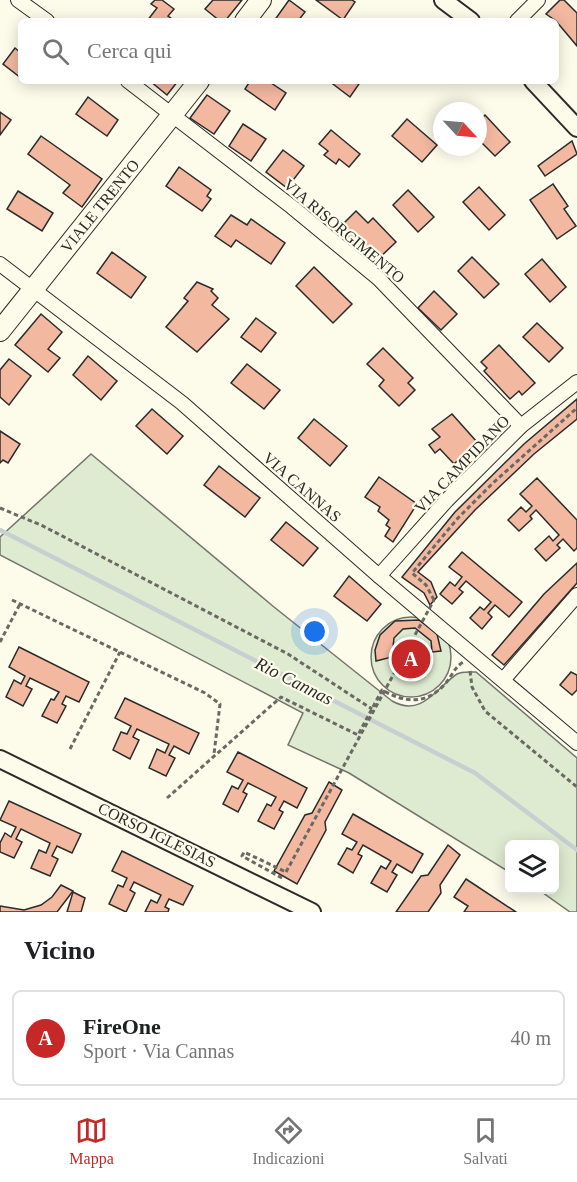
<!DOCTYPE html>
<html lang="it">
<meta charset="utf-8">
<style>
body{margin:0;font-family:Georgia,serif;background:#f6f6f6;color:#202124}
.controls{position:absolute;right:18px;bottom:18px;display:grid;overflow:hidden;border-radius:9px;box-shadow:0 3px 15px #0003}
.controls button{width:54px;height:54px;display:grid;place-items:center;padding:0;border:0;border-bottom:2px solid #e0e0e0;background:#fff;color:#202124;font:30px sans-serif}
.compass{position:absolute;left:433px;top:102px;width:54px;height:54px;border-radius:50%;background:#fff;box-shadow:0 3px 15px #0003;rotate:116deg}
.you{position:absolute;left:315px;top:632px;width:21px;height:21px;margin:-15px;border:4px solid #fff;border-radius:50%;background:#1a73e8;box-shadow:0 0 0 9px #1a73e833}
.badge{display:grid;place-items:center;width:39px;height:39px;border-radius:50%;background:#c62828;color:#fff;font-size:20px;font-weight:700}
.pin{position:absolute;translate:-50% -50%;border:3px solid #fff;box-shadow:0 2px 6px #0006}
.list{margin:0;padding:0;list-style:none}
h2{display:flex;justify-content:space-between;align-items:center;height:78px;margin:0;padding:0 24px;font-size:26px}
h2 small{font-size:20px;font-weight:400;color:#757577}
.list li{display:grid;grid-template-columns:39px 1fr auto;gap:18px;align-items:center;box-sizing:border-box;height:96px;margin:0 12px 12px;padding:0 12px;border:2px solid #e0e0e0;border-radius:9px}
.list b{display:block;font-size:22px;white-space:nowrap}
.list p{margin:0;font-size:20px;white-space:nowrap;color:#757577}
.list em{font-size:20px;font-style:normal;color:#757577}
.icon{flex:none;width:33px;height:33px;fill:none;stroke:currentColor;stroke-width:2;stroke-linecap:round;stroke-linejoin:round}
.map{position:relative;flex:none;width:577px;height:912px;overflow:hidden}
.search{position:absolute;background:#fff;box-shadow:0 3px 15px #0003;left:18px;right:18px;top:18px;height:66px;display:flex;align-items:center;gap:15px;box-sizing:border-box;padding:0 21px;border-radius:9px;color:#757577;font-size:22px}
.sheet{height:186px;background:#fff}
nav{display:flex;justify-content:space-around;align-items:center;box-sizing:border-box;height:84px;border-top:2px solid #e0e0e0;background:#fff;font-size:16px;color:#757577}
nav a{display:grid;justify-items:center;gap:3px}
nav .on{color:#c62828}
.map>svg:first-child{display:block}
.green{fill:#deebd1;stroke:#74746e;stroke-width:1.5}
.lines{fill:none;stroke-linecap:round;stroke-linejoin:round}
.stream{stroke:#c7d0d0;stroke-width:4.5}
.building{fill:#f2b8a0;stroke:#2b2b2b;stroke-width:1.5}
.minor-casing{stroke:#2b2b2b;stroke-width:16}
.tertiary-casing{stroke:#2b2b2b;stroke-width:20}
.secondary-casing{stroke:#2b2b2b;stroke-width:22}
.path{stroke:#6a6964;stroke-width:3;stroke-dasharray:4.5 3;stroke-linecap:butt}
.minor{stroke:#fdfbea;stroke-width:14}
.tertiary{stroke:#fdfbea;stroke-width:16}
.secondary{stroke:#fdfbea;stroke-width:20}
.path-bridge{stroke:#6a6964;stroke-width:3;stroke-dasharray:4.5 3;stroke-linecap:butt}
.labels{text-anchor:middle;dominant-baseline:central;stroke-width:4.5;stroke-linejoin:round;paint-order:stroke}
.street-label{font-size:16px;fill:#2b2b2b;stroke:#fdfbea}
.water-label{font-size:18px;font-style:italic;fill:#2b2b2b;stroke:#fdfbea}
</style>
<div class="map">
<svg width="577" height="912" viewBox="0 0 577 912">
<rect width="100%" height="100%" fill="#fdfbea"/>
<g class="green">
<path d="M91 454 274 607 392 701C422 718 437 687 457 674 462 671 470 672 476 672L577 758V912H570L539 890H554V844H510L509 872 349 773 288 745 303 713 0 555V537Z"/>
<circle cx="411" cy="657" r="40"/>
</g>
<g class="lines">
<polyline class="stream" points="0,530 475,773 577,850"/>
</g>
<g class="building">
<polygon points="155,0 162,0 174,9 168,16 175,21 147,21 157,8 151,4"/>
<polygon points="213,0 242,0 225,21 220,21 205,9"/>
<polygon points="289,0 305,12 298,21 274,21"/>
<polygon points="316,0 352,0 355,2 343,20"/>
<polygon points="560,0 564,0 577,13 577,46 556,21 546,14"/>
<polygon points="15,48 21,53 21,78 3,64"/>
<polygon points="150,81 178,81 167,95"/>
<polygon points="250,81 268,81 286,93 275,110 245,89"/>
<polygon points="329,81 361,81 350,97"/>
<polygon points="207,95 230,111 214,134 190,118"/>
<polygon points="88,97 118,120 107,136 76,114"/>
<polygon points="0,112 11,120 0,135"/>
<polygon points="485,115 510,142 495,156 478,139 478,122"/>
<polygon points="407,119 437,145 422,162 392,136"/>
<polygon points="243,124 266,139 251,161 229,146"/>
<polygon points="331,130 360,154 349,167 339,159 336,164 324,155 328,151 319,144"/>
<polygon points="41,136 102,179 82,207 63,193 70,185 28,154"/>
<polygon points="572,141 577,154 545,176 538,166"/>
<polygon points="283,150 304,166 287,188 266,172"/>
<polygon points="179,167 211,190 207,196 211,199 202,211 166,186"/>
<polygon points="553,184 568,206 564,209 576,226 557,239 530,200"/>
<polygon points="479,187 505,215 489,230 463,202"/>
<polygon points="408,190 434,217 418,232 393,205"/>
<polygon points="18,191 53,213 42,231 7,209"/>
<polygon points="356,211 368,223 373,218 396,242 376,261 339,228"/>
<polygon points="231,215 247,225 251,219 285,243 271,264 236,240 231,247 215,236"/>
<polygon points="112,252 146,277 131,298 97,273"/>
<polygon points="472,257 499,284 484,298 458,271"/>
<polygon points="542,259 566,287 550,302 525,274"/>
<polygon points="314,267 352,304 333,323 296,286"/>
<polygon points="197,282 213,289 211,291 218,298 212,305 229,319 197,352 166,327 188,301 184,298"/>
<polygon points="434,291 457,314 441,330 418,308"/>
<polygon points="41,314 62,332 48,349 60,358 48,372 15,345"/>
<polygon points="256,318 276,333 261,352 241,337"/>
<polygon points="537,323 563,348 549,362 523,337"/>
<polygon points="499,345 535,383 522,395 519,391 510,399 484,371 487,368 481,362"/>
<polygon points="383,348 413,378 408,383 415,390 399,406 379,386 384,380 367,364"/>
<polygon points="88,356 117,381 101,400 73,375"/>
<polygon points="9,359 31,376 9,405 0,397 0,370"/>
<polygon points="247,364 280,390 264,409 231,383"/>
<polygon points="577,399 577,419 534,454 475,510 418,572 431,582 437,597 430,605 424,593 402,577 455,512 524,444"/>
<polygon points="152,409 183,436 167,454 136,426"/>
<polygon points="452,414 477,442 454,464 440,449 435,453 429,445 440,437 432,429"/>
<polygon points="314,419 347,446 330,466 298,438"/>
<polygon points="0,431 20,444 8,463 3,460 0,463"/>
<polygon points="219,466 260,498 245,517 204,485"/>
<polygon points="379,477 417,504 393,542 385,536 390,528 386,525 389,520 378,511 380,507 365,497"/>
<polygon points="537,478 577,520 577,548 574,551 563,539 557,545 560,548 546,561 535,549 549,536 553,541 559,535 536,510 530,516 532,519 519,531 508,520 521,507 526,512 532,506 520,494"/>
<polygon points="286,522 318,548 303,566 271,540"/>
<polygon points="462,552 522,602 509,617 495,605 488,613 492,617 482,629 470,618 480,607 484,610 491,602 466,581 459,589 463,592 452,604 440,594 450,582 455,586 462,577 449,567"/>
<polygon points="577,563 577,583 504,665 492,655 544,594"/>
<polygon points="349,576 381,604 367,621 334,596"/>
<polygon points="419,620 437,634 441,651 432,652 431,641 415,628 403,629 394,638 392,657 376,661 375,650 380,635 395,621"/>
<polygon points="19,647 89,682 79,702 66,696 62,704 66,706 57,723 42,716 51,699 54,700 59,692 30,678 26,686 32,689 23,706 6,697 14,680 21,684 25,676 9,667"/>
<polygon points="571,672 577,675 577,690 572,695 560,685"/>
<polygon points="125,698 199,733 189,754 174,746 169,755 175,758 166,776 149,768 157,749 165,753 169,744 137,729 133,737 139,740 130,759 113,750 121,732 127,734 131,726 115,718"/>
<polygon points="238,752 307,788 297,808 284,801 279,810 283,812 274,829 258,821 267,804 271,806 276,797 248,783 243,792 247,794 238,812 223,804 232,786 238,789 243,780 227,772"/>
<polygon points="329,782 342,790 325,822 326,830 297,884 274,871 305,815 312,813"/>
<polygon points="9,801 81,834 72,853 57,846 52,856 58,859 50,876 31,868 39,850 46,853 50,843 21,829 16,839 22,842 14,858 0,852 0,843 5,833 11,837 16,827 0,820"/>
<polygon points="353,814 423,854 412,873 397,864 392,872 397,875 387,892 371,883 381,866 386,869 391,861 363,845 358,854 362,856 353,873 338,864 347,848 352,850 357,842 342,834"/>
<polygon points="448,845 460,855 440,885 441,893 428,912 396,912 421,876 428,875"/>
<polygon points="122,851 193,886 183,905 169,899 165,907 169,909 168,912 145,912 151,900 157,903 161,895 134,882 130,890 135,893 126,912 109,904 118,885 123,887 127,878 112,871"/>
<polygon points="466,879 516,912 464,912 468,906 454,897"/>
<polygon points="61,885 73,891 57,912 0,912 0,906 24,910 41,905 52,897"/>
<polygon points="73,892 85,898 81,912 67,912"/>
</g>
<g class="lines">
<defs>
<g id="minor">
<polyline points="18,0 47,21"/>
<polyline points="517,21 538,0"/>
<polyline points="128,81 292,207 378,278 521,426"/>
<polyline points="0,264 182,403 379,576 577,743"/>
<polyline points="379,576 447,500 521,426 577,382"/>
<polyline points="503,680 577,595"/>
</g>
<g id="tertiary">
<polyline points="443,0 471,21"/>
<polyline points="533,81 577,128"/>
<polyline points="0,759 312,912"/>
</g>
<g id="secondary">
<polyline points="245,21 261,0"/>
<polyline points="0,331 199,81"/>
</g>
</defs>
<use href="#minor" class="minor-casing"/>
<use href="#tertiary" class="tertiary-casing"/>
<use href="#secondary" class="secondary-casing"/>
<g class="path">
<polyline points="0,508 43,526 288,654 372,709"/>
<polyline points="12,600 205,693 220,704 214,754"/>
<polyline points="434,600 426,585 412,573 458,518 493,483 577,408"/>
<polyline points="0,642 20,604"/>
<polyline points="470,671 472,687 485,711 577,787"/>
<polyline points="70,749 120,652"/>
<path d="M167 798 281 697 358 735 382 690C405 703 426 705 445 684 452 676 454 668 463 662"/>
<polyline points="282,878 242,856 244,852 286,872"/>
</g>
<use href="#minor" class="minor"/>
<use href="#tertiary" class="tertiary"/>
<use href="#secondary" class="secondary"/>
<polyline class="path-bridge" points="286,872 434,600"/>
</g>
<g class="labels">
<g class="street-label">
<text transform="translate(100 206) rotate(-51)">VIALE TRENTO</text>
<text transform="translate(344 231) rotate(40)">VIA RISORGIMENTO</text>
<text transform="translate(462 464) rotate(-46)">VIA CAMPIDANO</text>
<text transform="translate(302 487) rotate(41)">VIA CANNAS</text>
<text transform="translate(157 835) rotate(26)">CORSO IGLESIAS</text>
</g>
<g class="water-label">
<text transform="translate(294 681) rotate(27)">Rio Cannas</text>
</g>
</g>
</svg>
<div class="controls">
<button><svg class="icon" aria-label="layers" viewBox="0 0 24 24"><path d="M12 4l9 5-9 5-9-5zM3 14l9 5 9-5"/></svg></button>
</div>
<svg class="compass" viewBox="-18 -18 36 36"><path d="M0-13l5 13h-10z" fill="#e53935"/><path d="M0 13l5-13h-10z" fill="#757577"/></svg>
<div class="you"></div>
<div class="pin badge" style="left:411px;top:659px">A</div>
<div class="search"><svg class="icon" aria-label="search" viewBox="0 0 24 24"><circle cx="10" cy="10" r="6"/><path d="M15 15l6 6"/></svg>Cerca qui</div>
</div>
<section class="sheet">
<h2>Vicino<small></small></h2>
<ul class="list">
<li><span class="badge">A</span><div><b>FireOne</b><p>Sport · Via Cannas</p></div><em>40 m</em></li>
</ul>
</section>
<nav>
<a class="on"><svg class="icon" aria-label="map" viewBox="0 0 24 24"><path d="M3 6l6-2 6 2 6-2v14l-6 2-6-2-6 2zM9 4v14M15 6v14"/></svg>Mappa</a>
<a><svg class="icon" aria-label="directions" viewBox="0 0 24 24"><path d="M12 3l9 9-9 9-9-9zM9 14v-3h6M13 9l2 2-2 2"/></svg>Indicazioni</a>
<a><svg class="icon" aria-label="saved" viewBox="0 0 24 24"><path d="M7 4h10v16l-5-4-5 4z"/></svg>Salvati</a>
</nav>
